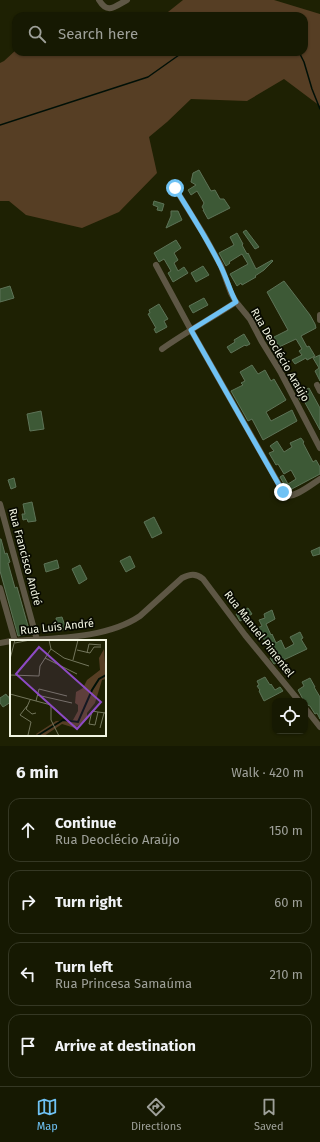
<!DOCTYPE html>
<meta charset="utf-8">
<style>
body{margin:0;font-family:"Fira Sans",sans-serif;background:#232611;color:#f1f3f6}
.controls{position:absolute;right:12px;bottom:12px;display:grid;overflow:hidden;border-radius:8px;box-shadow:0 1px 3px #0004}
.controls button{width:36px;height:36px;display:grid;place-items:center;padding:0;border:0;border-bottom:1px solid #353824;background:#161902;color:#f1f3f6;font:20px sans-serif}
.stop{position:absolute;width:12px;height:12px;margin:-9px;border:3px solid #6fc2f4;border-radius:50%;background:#fff}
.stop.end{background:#6fc2f4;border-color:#fff;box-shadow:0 1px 4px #0008}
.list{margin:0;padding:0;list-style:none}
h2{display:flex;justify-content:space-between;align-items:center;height:52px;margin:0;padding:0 16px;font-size:17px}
h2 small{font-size:13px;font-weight:400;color:#9ea099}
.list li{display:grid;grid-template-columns:26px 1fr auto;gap:12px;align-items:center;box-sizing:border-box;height:64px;margin:0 8px 8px;padding:0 8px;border:1px solid #353824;border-radius:12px}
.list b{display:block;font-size:15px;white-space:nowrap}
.list p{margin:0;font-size:13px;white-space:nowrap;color:#9ea099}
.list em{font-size:13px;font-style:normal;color:#9ea099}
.icon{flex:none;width:22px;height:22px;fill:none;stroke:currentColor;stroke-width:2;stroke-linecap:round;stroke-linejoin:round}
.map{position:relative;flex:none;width:320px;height:746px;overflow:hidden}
.search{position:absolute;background:#161902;box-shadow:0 1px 3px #0004;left:12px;right:12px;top:12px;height:44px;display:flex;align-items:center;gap:10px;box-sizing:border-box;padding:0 14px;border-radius:12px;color:#9ea099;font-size:15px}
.sheet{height:340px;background:#161902}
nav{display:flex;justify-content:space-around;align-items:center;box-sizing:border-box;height:56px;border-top:1px solid #353824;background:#161902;font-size:11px;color:#9ea099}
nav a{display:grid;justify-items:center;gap:2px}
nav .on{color:#6fc2f4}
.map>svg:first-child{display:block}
.green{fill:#563e24}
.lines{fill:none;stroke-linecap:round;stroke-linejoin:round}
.stream{stroke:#001007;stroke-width:1.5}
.building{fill:#3d5936;stroke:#5d7357}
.street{stroke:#5e5745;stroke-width:6}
.route{stroke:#6fc2f4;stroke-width:5}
.labels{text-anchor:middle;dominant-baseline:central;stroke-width:3.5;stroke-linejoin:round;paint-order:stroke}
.street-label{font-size:11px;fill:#f2f5e2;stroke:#080a01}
.inset-river{fill:none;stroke:#001007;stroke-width:2}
.inset-road{fill:none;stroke:#73765c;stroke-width:1}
.view{fill:#8d4ac4;fill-opacity:0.15;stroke:#8d4ac4;stroke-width:2}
.inset-edge{fill:none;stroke:#f2f5e2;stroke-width:2}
</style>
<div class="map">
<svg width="320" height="746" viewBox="0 0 320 746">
<rect width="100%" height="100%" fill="#1e2103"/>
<polygon class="green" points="183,0 274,0 320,14 320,106 284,79 247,101 191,99 167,122 149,137 157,173 119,212 82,228 26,215 9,201 0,201 0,63 4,61 16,50 16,52 304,52 304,16 163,16"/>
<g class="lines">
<g class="stream">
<polyline points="299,52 304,62 312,89 320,109"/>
<polyline points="0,125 148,77 179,55 195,52"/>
</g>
</g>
<g class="building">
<polygon points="199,170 211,191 215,190 220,199 224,199 230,208 208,219 203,210 204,210 202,207 204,203 197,191 191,195 188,190 196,185 191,182 193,173"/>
<polygon points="154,201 164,204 162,211 157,210 158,207 153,205"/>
<polygon points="171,211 178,211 182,220 166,228 171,216"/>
<polygon points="246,230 259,247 255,249 243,232"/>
<polygon points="237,233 243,244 242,245 247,254 248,253 256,269 272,260 273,261 264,270 255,276 256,277 242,285 241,283 237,286 230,274 248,264 242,254 229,262 230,263 226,266 219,253 234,245 230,237"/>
<polygon points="176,240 181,248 174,253 178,260 174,263 178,271 184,267 188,273 173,282 168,273 171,271 164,259 159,262 154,253"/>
<polygon points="203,266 209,275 196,282 191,273"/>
<polygon points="284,281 310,315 315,324 316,328 301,336 307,347 309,346 315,356 307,360 306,358 295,364 292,360 302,355 299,351 302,349 296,339 279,347 274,337 288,330 267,292"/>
<polygon points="10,286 14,298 0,302 0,289"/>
<polygon points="204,298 208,305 193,313 189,306"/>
<polygon points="159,304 168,319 164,321 167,327 156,333 154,329 156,328 148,314 150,313 149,310"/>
<polygon points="244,334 250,344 246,346 245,345 231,353 227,347 235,342 234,340"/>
<polygon points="320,355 320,381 315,371 319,368 313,358"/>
<polygon points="252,365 258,374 265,370 271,381 274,379 286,400 266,412 271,421 292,410 297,421 263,440 252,419 248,421 231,391 243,385 241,383 245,381 240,372"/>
<polygon points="309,388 320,408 320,430 303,399 300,400 297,394"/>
<polygon points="41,411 44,429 30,431 27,414"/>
<polygon points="301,438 304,442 303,443 313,462 316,460 320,467 320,474 288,491 280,477 283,475 288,484 296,479 291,470 284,474 278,464 276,465 269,453 274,451 270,446 277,441 284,452 292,447 290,443"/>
<polygon points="14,478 16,487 11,489 8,480"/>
<polygon points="32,502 36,521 28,522 27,519 23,520 22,514 25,514 23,504"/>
<polygon points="154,517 162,533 152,538 144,522"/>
<polygon points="0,539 1,539 5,554 7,553 10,562 8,563 15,588 17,587 30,633 23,635 18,636 0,571"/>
<polygon points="320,547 320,554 313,556 311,551"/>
<polygon points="130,556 135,567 126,572 120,561"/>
<polygon points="57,560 59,568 46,572 44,564"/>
<polygon points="80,565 87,579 79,584 72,569"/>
<polygon points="248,608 252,614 240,621 236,614"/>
<polygon points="272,610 275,619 266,624 271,635 272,634 276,643 281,640 285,649 294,644 290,637 300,632 303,638 301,639 307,649 288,658 274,664 270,658 272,657 262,635 260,636 257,628 262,626 259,620 265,618 264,614"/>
<polygon points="62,617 66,629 59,631 56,618"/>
<polygon points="265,677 270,685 271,684 275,690 280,687 283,691 264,701 259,691 260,690 257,686 259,685 257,681"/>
<polygon points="310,678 315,687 314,687 320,697 320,719 317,713 315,714 310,706 305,704 305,701 304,701 298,690 304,686 302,682"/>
<polygon points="6,694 7,696 8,696 11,702 3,707 0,703 0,698"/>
</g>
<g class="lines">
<g class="street">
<path d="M99 0C108 15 115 6 127 0"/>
<polyline points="175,188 204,235 221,266 231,293 236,302 250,319 262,342 281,373 320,448"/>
<path d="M156 265 191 330 285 495C294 499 312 484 320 479"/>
<polyline points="320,315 320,320"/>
<path d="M162 349C186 332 212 318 236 302"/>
<polyline points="317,385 320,391"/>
<polyline points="0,504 37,640"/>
<polyline points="0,588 15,641"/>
<path d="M14 641C54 638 106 639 140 616L182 578C190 574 196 573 203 579L245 635 299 701"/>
<polyline points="0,643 11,641"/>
<polyline points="305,708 320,727"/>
</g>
</g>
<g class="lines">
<path class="route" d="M175 188C191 214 208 240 221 267 227 279 230 291 236 302L191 330 283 492"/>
</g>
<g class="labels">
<g class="street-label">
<text transform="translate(280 355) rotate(60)">Rua Deoclécio Araújo</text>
<text transform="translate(25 557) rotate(75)">Rua Francisco André</text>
<text transform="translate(57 627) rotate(-6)">Rua Luís André</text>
<text transform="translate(259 634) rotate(52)">Rua Manuel Pimentel</text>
</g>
</g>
<g transform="translate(10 640)">
<rect width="96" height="96" fill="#1e2103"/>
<path d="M94 9 96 39 92 40 85 63 77 73V79L65 88 52 84 34 96H28L26 94 46 81 63 80 68 71V65L65 63 66 52 73 48 77 40 90 30 89 18Z" fill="#563e24"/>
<path class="inset-river" d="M27 96 53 80 68 82 82 50 89 39 96 35"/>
<path class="inset-road" d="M5 3 20 0M41 9 54 18 79 26M67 10 80 13 84 7H91M77 13 79 4 91 5M35 18 67 34M0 19 5 0M63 20 68 0M0 35 29 36 30 26 41 9 39 0M0 54 41 65V80L49 96M27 55 62 63M20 60 16 69 22 74 26 73M26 61 29 49 57 56M17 66 10 75 21 82 18 95M88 72 82 71 79 84 85 85 88 72 96 73M90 88 94 73"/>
<path class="view" d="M29 7 91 62 67 89 6 34Z"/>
<rect width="96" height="96" class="inset-edge"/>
</g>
</svg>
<div class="controls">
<button><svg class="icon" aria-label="locate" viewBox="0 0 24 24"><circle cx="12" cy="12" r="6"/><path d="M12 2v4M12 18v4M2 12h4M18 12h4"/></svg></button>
</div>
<div class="stop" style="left:175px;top:188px"></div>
<div class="stop end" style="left:283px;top:492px"></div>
<div class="search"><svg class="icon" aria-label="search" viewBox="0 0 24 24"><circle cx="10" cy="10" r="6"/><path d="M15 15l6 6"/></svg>Search here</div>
</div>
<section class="sheet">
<h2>6 min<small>Walk · 420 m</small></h2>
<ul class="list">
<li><svg class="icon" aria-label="ahead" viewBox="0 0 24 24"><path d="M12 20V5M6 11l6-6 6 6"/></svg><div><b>Continue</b><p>Rua Deoclécio Araújo</p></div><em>150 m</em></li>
<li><svg class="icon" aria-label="right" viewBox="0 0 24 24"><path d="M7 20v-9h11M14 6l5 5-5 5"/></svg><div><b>Turn right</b></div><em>60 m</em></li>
<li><svg class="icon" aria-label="left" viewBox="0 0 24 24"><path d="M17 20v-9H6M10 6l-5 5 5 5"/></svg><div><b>Turn left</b><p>Rua Princesa Samaúma</p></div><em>210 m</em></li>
<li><svg class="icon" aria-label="arrive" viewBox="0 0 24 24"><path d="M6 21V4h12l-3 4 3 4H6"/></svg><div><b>Arrive at destination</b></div></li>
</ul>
</section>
<nav>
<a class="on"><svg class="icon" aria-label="map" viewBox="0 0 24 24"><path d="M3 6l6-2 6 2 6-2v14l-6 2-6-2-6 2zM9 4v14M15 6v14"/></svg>Map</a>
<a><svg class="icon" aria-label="directions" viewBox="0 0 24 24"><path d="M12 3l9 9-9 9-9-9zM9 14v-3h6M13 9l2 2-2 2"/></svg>Directions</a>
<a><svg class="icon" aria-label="saved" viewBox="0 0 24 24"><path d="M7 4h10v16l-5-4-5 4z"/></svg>Saved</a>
</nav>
